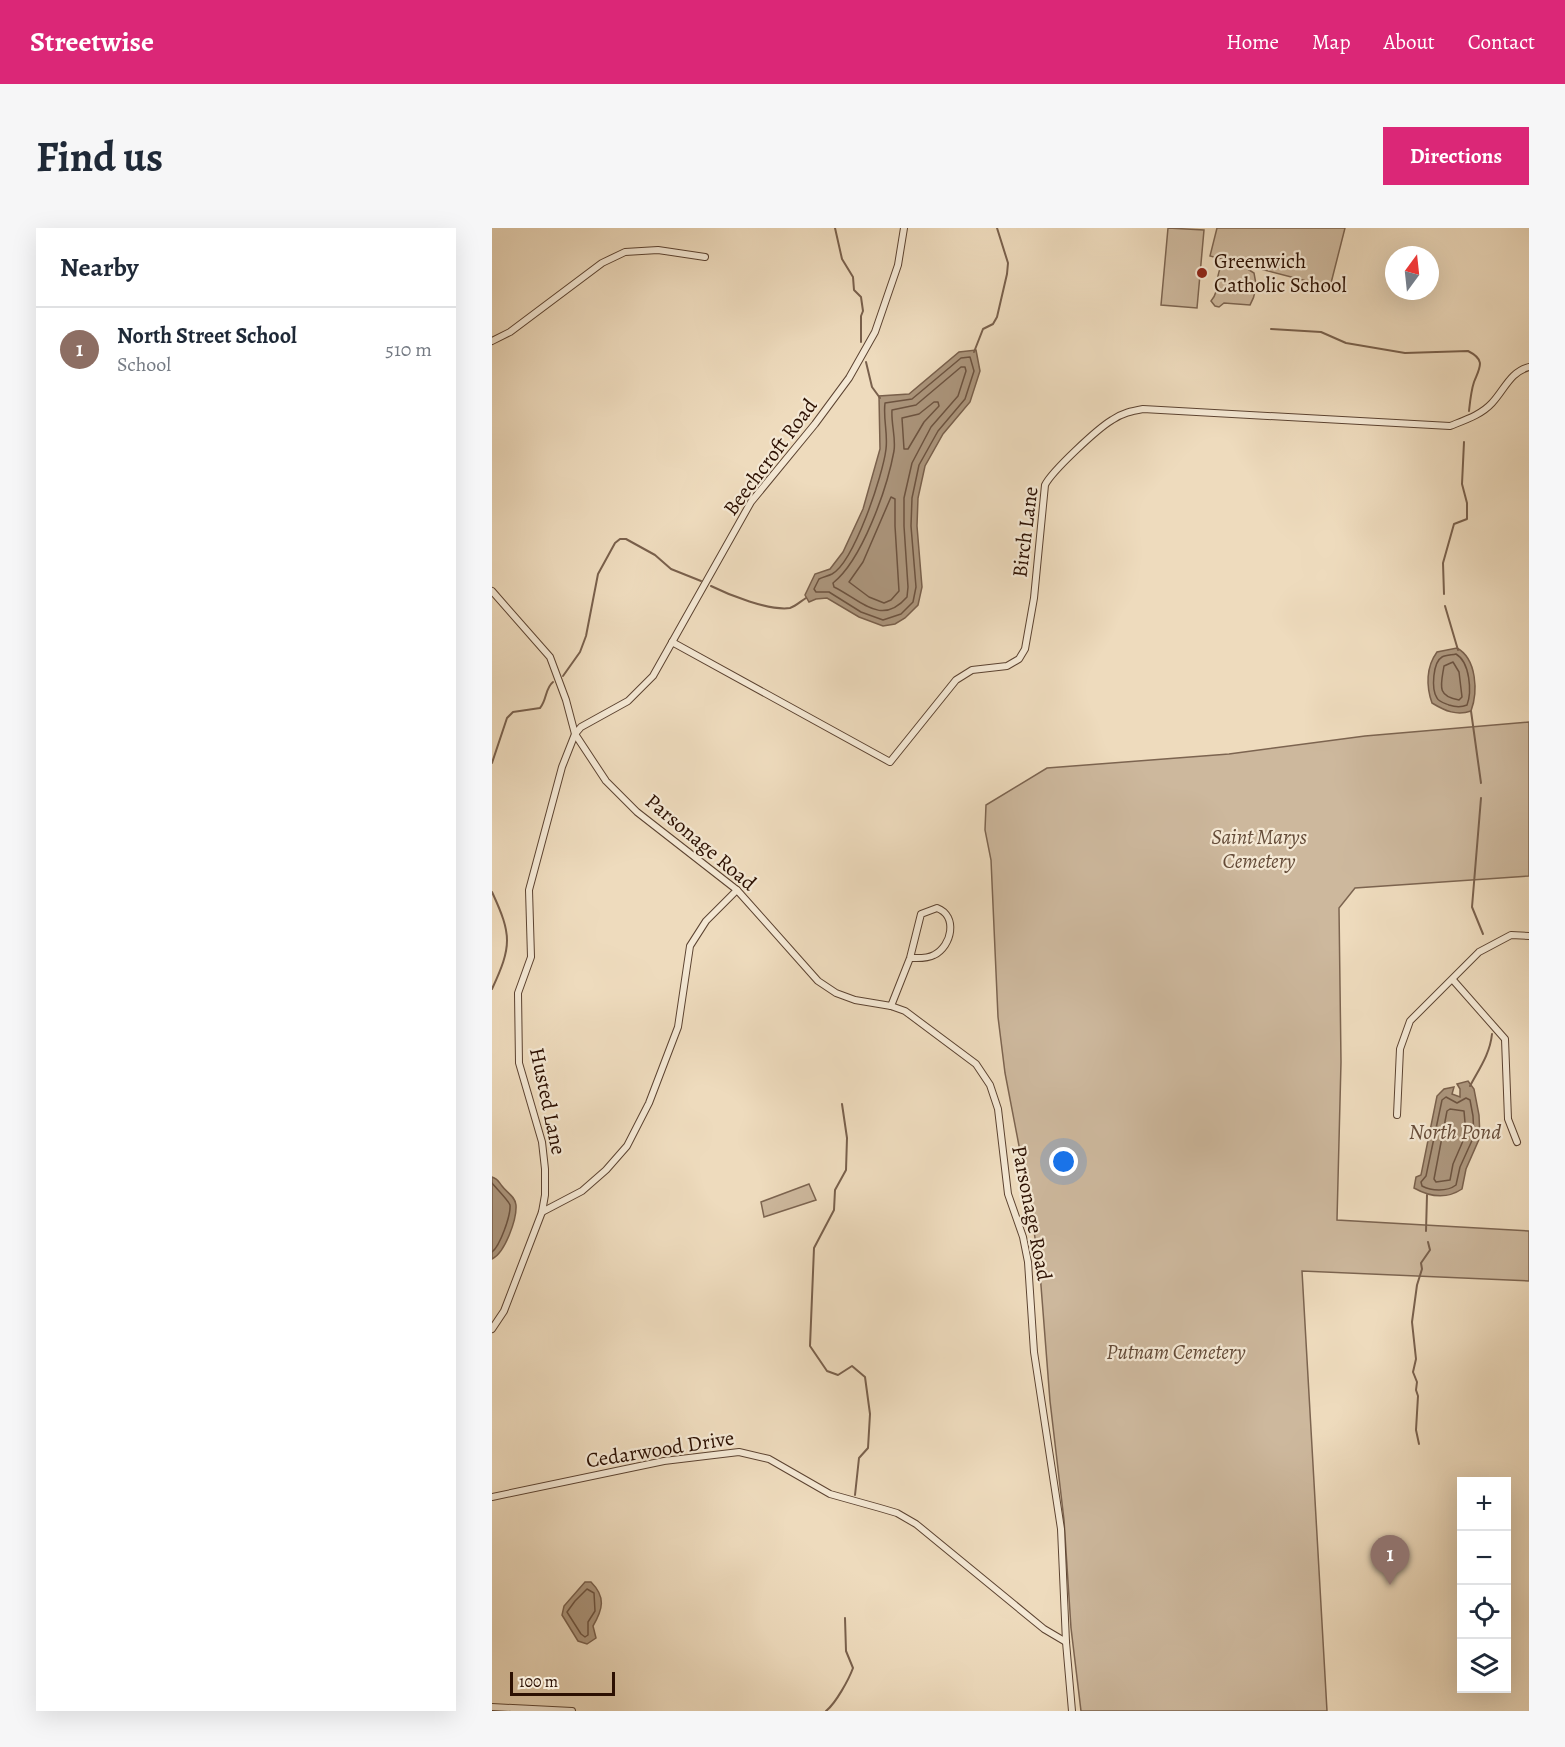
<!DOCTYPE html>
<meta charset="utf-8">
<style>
body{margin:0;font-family:Alegreya,serif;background:#f6f6f7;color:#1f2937}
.controls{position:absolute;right:18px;bottom:18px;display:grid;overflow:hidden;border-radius:0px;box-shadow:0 6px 24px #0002}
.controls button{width:54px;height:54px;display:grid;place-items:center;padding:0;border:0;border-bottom:2px solid #e0e1e3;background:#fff;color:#1f2937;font:30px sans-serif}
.compass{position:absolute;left:893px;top:18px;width:54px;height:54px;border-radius:50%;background:#fff;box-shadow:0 6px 24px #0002;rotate:15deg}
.scale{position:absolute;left:18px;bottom:15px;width:105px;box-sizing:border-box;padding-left:6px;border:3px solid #2c1002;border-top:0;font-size:16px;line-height:21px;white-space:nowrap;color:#2c1002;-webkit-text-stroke:4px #f4e8d4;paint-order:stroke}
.you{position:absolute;left:572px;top:934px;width:21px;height:21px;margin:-15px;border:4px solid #fff;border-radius:50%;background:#1a73e8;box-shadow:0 0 0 9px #1a73e833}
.badge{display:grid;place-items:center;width:39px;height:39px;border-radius:50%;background:#db2777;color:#fff;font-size:20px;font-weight:700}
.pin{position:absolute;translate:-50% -50px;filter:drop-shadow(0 2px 3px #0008)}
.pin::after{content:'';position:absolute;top:32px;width:21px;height:18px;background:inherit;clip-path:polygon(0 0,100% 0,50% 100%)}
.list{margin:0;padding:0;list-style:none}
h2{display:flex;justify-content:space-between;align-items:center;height:78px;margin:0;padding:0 24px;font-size:26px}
h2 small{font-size:20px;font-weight:400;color:#747a83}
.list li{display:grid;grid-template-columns:39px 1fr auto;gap:18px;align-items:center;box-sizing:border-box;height:84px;padding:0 24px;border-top:2px solid #e0e1e3}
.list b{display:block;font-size:22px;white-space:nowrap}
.list p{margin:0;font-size:20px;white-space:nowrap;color:#747a83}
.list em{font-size:20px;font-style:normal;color:#747a83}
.icon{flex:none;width:33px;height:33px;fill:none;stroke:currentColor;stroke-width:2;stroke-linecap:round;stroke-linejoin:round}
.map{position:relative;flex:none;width:1037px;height:1483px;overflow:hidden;border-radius:0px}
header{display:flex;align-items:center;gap:36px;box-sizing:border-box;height:84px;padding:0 30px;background:#db2777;color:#fff}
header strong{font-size:28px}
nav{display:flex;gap:33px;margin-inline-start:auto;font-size:21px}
.intro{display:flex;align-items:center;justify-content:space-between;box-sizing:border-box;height:144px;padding:0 36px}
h1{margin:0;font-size:42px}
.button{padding:15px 27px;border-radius:0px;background:#db2777;color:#fff;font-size:21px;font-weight:700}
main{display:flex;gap:36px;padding:0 36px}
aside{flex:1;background:#fff;border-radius:0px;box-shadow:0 6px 24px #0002}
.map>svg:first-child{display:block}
.green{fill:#cdb89d;stroke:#7c6450;stroke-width:1.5}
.water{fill:#ac967d;stroke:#79604c;stroke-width:1.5}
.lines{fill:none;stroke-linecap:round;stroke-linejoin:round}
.shore{stroke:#6c5340;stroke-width:1.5}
.stream{stroke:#79604c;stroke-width:2}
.minor-casing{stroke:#5c4331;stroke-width:8}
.minor{stroke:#f4e8d4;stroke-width:6}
.poi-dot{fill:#8f2418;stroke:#f4e8d4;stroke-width:2}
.labels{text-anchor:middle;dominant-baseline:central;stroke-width:4.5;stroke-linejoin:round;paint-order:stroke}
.poi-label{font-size:21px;fill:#2c1002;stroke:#f4e8d4;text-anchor:start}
.street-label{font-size:21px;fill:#2c1002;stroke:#f4e8d4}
.park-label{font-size:21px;font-style:italic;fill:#644b38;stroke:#f4e8d4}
.water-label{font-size:22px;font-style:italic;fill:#664c39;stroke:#f4e8d4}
</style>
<header>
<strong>Streetwise</strong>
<nav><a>Home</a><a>Map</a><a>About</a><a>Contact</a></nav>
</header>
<div class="intro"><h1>Find us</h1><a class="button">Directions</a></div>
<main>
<aside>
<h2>Nearby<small></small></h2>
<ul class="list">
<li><span class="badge" style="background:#8d6e63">1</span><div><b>North Street School</b><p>School</p></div><em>510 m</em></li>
</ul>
</aside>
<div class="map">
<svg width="1037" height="1483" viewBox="0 0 1037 1483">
<rect width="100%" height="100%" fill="#eedbbd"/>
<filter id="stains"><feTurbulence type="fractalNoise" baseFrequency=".00333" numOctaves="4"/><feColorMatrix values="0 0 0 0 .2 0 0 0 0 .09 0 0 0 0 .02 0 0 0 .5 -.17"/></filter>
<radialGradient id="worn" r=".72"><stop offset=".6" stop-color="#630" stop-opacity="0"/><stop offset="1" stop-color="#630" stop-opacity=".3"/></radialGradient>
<g class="green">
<polygon points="676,0 712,2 705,80 669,77"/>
<polygon points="725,0 853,0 838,59 718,28"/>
<path d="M737 38 754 40 762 45C765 56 764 67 758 77L732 75 727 79 723 78 719 73C728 63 723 52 728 41Z"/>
<polygon points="1037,494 1037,648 863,660 847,680 849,834 845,992 1037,1003 1037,1053 810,1043 835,1483 589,1483 579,1400 572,1292 558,1173 548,1045 538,975 513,845 506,789 499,632 493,602 494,577 555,540 737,526 873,508"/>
<polygon points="317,956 324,972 272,989 269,974"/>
</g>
<g class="water">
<polygon points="484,122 488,143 478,174 451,206 433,238 426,270 425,298 430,359 426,377 413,390 403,396 391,398 367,389 335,370 324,371 317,374 313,367 323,346 338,341 351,324 371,281 388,221 387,168 417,166 467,124"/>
<path d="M965 420C985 431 986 464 979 483 965 488 953 483 940 475 934 458 934 439 945 424Z"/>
<path d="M976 853 982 861 987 887 988 909 974 941 970 961C955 971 938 969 922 960L924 949 929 947 945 868 952 861 962 859 960 866 968 869V861L965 856Z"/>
<path d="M0 949C6 951 6 953 10 958 15 965 23 968 24 977 25 991 13 1025 0 1031Z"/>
<path d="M93 1354H99C114 1369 111 1381 101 1398L104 1410 95 1416 86 1413 70 1387 72 1378Z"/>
</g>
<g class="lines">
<g class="shore">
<path d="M478 129 482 143 473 171 446 203 427 237 420 270 419 298 424 359 421 374 409 386 391 392 369 384 337 364H324L322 361 327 351C331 349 336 348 340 346 362 334 391 247 394 221 396 205 391 191 393 175L420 171 469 130Z"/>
<path d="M469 139H473L474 143 466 168 439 199 420 235 412 270V298L416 359 415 369C389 399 369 372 342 359L341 355C370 332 395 261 402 223 404 209 399 196 400 182L424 177Z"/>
<polygon points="442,174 446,174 447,178 432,194 416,221 412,221 410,190 427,186"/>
<polygon points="399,269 403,271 403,298 407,363 399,372 392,375 377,369 357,354 371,334"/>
<path d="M964 426C978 434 980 464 975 477 968 480 963 479 957 477 952 475 947 474 945 470 939 461 941 434 950 429 954 427 960 427 964 426Z"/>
<path d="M961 434 967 444 970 469 967 472C944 468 949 457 952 438Z"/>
<path d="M954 869 965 875 974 870 978 872 981 888 982 908 968 939 964 957C955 964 939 963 930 958L929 954 934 948 950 872Z"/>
<polygon points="958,881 972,883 974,906 961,936 958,952 944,954 942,951 955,883"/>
<path d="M0 955C3 959 17 973 18 977 19 987 8 1018 0 1024"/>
<polygon points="95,1361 102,1365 103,1383 96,1394 96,1407 93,1409 89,1406 75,1384 83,1373"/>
</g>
<g class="stream">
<polyline points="343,0 350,31 361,49 362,62 369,69 371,83 369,88 369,114"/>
<path d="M779 101 829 104 854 115 913 125 976 123C994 132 988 139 982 154 979 163 978 174 977 183"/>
<polyline points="482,124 491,101 501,96 505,89 515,46 516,35 505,0"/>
<polyline points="374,134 380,159 388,170"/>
<path d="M219 358C237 367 277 383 298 380 304 378 309 373 314 370"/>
<polyline points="952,366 951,335 962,296 975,291 975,275 970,256 972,214"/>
<polyline points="953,378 966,422"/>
<polyline points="71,448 88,424 94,408 106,346 123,315 128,311 134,311 163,327 179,341 209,353"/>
<polyline points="979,483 989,555"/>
<path d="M0 535 15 490 21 484 48 480C55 472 53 460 61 454"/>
<polyline points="989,570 980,679 991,706"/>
<path d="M0 664C20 707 20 718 0 761"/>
<path d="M978 858C987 841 998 826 1000 806"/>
<polyline points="350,876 355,910 354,942 343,962 342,982 322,1020 318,1118 335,1143 346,1147 360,1138 373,1149 378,1186 376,1220 367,1230 363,1267"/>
<polyline points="934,1003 935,967"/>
<polyline points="927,1216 924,1202 926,1168 924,1162 925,1154 921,1144 924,1131 920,1094 925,1057 930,1041 929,1035 938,1022 936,1014"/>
<path d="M334 1483C344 1475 357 1451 361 1440L354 1423 353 1390"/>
</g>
<defs>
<g id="minor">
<polyline points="0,113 18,104 110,35 133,24 166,22 213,29"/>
<polyline points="0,363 58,429 74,472 83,506 114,553 145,584 245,662 326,753 344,765 363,772 399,778 413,783 484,836 498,857 506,881 516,966 531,1009 536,1034 542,1124 569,1301 574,1414 580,1483"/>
<path d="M180 414 398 534 464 452 480 442 515 438 527 431 533 421 542 370 553 257C560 243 605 201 620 192 630 185 640 183 651 181L958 198C973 192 989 187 1000 175 1013 161 1018 144 1037 139"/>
<polyline points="961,752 1013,811 1016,891 1025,914"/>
<path d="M399 778 418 730 429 686 445 680C466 688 460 718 442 727 435 731 426 730 418 730"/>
<polyline points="905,887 908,821 918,793 987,724 1019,707 1037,708"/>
<polyline points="50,984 90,963 114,942 135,918 157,875 186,799 198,718 214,693 245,662"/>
<polyline points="0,1101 12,1083 50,984 53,967 53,941 50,914 27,835 26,765 39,729 37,662 70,539 83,506 89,499 136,473 161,448 259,274 323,196 357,150 383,104 406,37 412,0"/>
<polyline points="0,1269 172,1233 247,1224 277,1231 338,1266 388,1280 405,1285 424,1296 552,1401 574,1414"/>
<polyline points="0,1479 80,1483"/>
</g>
</defs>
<use href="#minor" class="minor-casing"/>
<use href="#minor" class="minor"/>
</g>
<circle class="poi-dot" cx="710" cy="45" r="6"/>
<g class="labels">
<g class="poi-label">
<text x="722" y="33">Greenwich<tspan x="722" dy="24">Catholic School</tspan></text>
</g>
<g class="street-label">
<text transform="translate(278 229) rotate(-53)">Beechcroft Road</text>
<text transform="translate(533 304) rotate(-83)">Birch Lane</text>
<text transform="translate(209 614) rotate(40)">Parsonage Road</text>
<text transform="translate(56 873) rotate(78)">Husted Lane</text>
<text transform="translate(540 985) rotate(79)">Parsonage Road</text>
<text transform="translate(168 1221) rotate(-9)">Cedarwood Drive</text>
</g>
<g class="park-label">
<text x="767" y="609">Saint Marys<tspan x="767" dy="24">Cemetery</tspan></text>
<text x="684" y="1124">Putnam Cemetery</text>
</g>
<g class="water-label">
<text x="963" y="904">North Pond</text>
</g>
</g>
<rect width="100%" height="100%" filter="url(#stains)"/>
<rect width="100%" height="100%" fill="url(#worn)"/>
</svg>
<div class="controls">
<button>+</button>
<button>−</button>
<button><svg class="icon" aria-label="locate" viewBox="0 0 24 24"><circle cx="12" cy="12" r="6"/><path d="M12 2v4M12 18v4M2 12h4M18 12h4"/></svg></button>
<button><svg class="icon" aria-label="layers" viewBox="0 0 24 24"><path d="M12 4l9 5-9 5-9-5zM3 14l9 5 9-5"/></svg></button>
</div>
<svg class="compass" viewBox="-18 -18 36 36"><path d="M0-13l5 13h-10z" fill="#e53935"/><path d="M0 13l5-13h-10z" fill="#747a83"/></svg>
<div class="scale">100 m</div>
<div class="you"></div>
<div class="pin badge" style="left:898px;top:1357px;background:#8d6e63">1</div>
</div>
</main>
